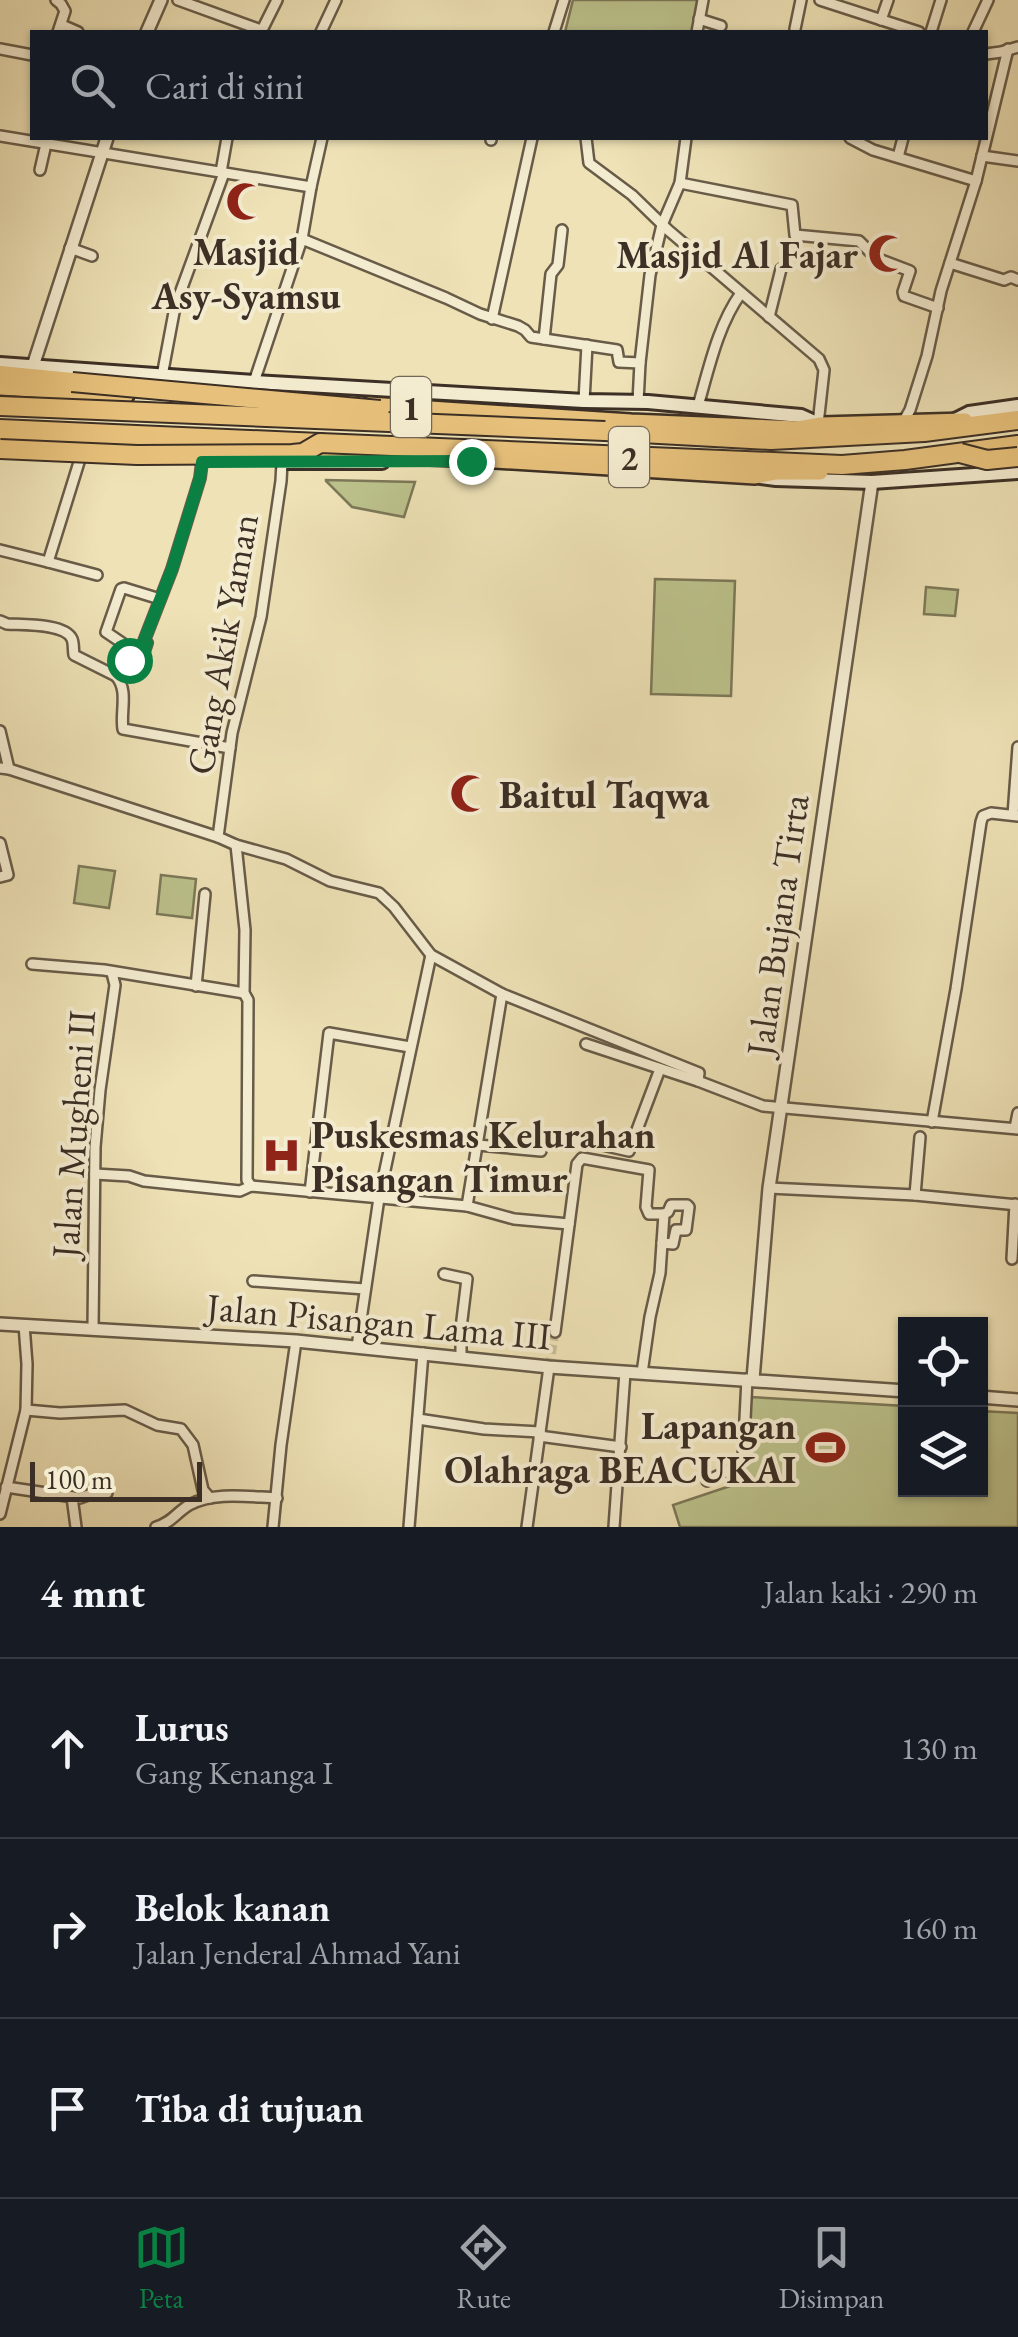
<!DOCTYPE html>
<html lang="id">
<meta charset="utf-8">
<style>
body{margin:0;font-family:"EB Garamond",serif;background:#20242c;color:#f1f3f6}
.controls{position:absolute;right:30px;bottom:30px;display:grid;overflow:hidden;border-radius:0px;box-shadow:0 2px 8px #0004}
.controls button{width:90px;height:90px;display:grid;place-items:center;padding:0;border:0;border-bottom:2px solid #363941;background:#171b24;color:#f1f3f6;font:50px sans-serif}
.scale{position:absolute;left:30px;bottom:25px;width:172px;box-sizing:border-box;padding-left:10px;border:5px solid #3c2f25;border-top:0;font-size:28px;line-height:35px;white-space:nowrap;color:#3c2f25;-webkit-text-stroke:8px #f4ecd0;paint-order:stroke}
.stop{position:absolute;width:30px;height:30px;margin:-22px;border:8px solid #0b8043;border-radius:50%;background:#fff}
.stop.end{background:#0b8043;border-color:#fff;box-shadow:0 2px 10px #0008}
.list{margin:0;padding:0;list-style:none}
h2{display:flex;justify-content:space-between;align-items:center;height:130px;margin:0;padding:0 40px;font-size:42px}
h2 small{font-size:32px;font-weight:400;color:#9ea1a6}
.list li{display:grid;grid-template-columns:65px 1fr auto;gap:30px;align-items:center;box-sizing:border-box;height:180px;padding:0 40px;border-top:2px solid #363941}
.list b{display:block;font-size:38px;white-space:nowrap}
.list p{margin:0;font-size:32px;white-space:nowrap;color:#9ea1a6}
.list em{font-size:32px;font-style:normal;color:#9ea1a6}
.icon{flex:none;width:55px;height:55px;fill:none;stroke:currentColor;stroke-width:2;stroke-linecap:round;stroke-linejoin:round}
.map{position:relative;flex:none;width:1018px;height:1527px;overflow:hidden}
.search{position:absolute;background:#171b24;box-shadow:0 2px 8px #0004;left:30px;right:30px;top:30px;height:110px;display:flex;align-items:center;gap:25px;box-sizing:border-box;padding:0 35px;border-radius:0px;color:#9ea1a6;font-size:38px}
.sheet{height:670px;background:#171b24}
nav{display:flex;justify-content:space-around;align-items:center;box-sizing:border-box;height:140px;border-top:2px solid #363941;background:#171b24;font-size:28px;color:#9ea1a6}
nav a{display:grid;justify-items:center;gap:5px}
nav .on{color:#0b8043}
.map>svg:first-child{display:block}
.green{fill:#bcc28c;stroke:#7c7858;stroke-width:2.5}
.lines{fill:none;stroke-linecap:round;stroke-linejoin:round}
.minor-tunnel{stroke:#cabe99;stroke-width:9;stroke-dasharray:9 4.5;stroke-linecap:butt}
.minor-casing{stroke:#685c49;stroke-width:14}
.tertiary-casing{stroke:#685c49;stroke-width:16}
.secondary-casing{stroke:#3c2f25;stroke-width:18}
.trunk-casing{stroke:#3c2f25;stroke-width:20}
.motorway-casing{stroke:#3c2f25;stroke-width:22}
.minor{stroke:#f4ecd0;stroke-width:9}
.tertiary{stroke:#f4ecd0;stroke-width:11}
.secondary{stroke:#f4ecd0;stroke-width:12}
.trunk{stroke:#e7c17b;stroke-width:15}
.motorway{stroke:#e7c17b;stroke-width:18}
.motorway-bridge-casing{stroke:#3c2f25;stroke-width:22;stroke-linecap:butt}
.motorway-bridge{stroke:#e7c17b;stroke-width:18}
.route{stroke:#0b8043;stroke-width:12}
.labels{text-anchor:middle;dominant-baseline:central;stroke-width:8;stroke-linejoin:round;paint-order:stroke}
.shield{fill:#f4ecd0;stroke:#736858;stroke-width:2.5}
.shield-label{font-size:35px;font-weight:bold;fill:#3c2f25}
.poi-label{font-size:38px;font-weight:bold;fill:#3c2f25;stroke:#f4ecd0;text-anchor:end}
.street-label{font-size:38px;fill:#3c2f25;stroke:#f4ecd0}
</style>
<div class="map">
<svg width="1018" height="1527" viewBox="0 0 1018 1527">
<rect width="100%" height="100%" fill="#eee2b6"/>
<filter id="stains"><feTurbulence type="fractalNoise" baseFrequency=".002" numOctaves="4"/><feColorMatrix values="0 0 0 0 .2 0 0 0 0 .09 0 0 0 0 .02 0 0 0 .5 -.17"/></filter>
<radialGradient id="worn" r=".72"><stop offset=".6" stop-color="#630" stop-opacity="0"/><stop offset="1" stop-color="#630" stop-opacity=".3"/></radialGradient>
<g class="green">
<polygon points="573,0 701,0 694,32 565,32"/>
<polygon points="326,481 326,480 415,482 404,517 352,507"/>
<polygon points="655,579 735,581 731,696 651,694"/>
<polygon points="926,587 958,590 955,616 924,614"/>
<polygon points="79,866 115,871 109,908 74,903"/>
<polygon points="161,875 196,879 192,918 157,914"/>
<polygon points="750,1397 905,1406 906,1490 980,1490 981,1411 1018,1413 1018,1527 680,1527 673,1505 745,1481"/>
</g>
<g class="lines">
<polyline class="minor-tunnel" points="549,1367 555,1332"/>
<defs>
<g id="minor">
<polyline points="56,0 61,4 65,11 58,32"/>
<polyline points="178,0 261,30"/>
<polyline points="820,0 919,32"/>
<polyline points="699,19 721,26"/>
<polyline points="881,20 888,0"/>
<polyline points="62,25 78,32"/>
<polyline points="795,29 801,0"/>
<polyline points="261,32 277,0"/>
<polyline points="321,32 336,0"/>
<polyline points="554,32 564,0"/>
<polyline points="697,32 703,0"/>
<polyline points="931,32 941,0"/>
<polyline points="973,32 988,0"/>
<polyline points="0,49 32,55"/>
<polyline points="986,54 1001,52 1018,47"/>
<polyline points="0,136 311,187"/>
<polyline points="586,138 589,163 632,195 668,230 819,359 824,370 818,424"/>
<polyline points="850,138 873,150 976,181"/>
<polyline points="491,140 491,138"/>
<polyline points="982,156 1018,161"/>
<polyline points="898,157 903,138"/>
<polyline points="40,170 46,144"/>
<polyline points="221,172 227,138"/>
<polyline points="680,183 792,205 795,235 859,241 876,258 910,271 903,292 904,296 938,308"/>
<polyline points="302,239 446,298 480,314 518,326 525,330 531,337 617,350 619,362 640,363"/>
<polyline points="70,248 92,256"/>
<polyline points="950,263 1004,280 1011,277 1018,280"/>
<polyline points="769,317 781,269"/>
<polyline points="492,319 532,138"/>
<polyline points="544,339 551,274 558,265 562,230"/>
<polyline points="162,376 175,307 224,173"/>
<polyline points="254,382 302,239 311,187 322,138"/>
<polyline points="584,401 587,345"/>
<polyline points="638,402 640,363 650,275 662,225 680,183 686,138"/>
<path d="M698 406C709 368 718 325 741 293"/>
<polyline points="902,424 910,410 927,356 941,291 976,181 1008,49"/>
<polyline points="0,550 48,562 80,459"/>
<polyline points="48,562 97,575"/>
<path d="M0 621 7 624C22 625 65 623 72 639 74 644 73 650 74 655L116 676 124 658 130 660 134 651 143 655 147 643 144 641 172 569 200 478 202 462"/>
<polyline points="134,651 106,632 121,589 124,588 160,599"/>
<path d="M116 676C129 691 120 711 123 729L230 748"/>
<polyline points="0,731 9,769"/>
<polyline points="0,768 9,769 218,837 236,845 286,859 330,881 379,893 394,907 431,955 502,994 699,1073 698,1081"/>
<polyline points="1013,815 1018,747"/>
<polyline points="218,837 232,733 261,617 281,481 282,462"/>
<polyline points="0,843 8,875 0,877"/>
<polyline points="236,845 245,930 244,993 248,1000 247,1180 251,1186"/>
<polyline points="32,964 104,970 244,993"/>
<polyline points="196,986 205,894"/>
<polyline points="586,1044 698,1081 763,1106 1018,1129"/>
<polyline points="932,1122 956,989 981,822 983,816 991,813 1018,816"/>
<polyline points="1015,1128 1018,1113"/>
<polyline points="558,1135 629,1151 660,1069"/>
<polyline points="478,1145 541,1151"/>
<polyline points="95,1174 129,1176 144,1181 240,1191 251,1186 467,1206 514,1219 569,1224"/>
<polyline points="769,1188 915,1195 1018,1205"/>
<polyline points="310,1192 329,1033 410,1047"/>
<polyline points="915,1195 920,1137"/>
<polyline points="467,1206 502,994"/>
<polyline points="1012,1259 1015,1204"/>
<polyline points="444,1274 467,1279 461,1328 461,1357"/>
<polyline points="253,1281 365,1289"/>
<polyline points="93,1329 95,1147 100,1090 115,985 112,973"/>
<polyline points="555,1332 577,1164 582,1158 649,1170 646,1207 649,1214 664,1214 668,1212 671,1205 687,1205 689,1207 686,1230 676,1230 673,1244 662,1243"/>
<polyline points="357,1347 379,1198 431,955"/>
<polyline points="642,1373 650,1317 660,1273 664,1214"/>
<polyline points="26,1410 60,1413 125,1410 157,1425 181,1429 193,1445 203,1490 210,1498"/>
<polyline points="418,1419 484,1429 540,1432"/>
<polyline points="539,1436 621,1447"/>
<polyline points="707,1481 740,1465 743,1459 747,1379"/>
<polyline points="6,1487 80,1498 91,1494 107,1493"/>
<polyline points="72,1497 76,1527"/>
<polyline points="0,1514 26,1410 27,1364 24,1325"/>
<path d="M156 1527C171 1523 176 1513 189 1505 214 1491 250 1497 277 1498"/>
<polyline points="273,1527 281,1445 296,1341"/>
<polyline points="409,1527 423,1353"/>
<polyline points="527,1527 549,1367"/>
<polyline points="614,1527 625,1372"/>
</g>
<g id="tertiary">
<polyline points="147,32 161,0"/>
<polyline points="33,366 107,138"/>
<polyline points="0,1324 296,1341 549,1367 906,1391"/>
<polyline points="753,1379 769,1188 872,482"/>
<polyline points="980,1397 1018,1400"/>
</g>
<g id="secondary">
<polyline points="0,364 254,382 584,401 648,402 801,416 821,425"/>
<polyline points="955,420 969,413 1018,406"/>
<polyline points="282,462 382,462"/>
<polyline points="761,477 776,479 872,482 1018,472"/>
</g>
<g id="trunk">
<polyline points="0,387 126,395"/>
<polyline points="369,405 631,422 798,429 821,425 965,421"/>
<polyline points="0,440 191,447"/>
<polyline points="304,452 479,459 755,476 776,472 820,472"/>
</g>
<g id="motorway">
<polyline points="0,375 72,382"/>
<polyline points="0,429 320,443"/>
<polyline points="605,431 771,440 924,432 1018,420"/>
<polyline points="416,447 842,465 905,460 1018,445"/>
</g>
</defs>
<use href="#minor" class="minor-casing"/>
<use href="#tertiary" class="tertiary-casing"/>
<use href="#secondary" class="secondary-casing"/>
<use href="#trunk" class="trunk-casing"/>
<use href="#motorway" class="motorway-casing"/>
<use href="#minor" class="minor"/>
<use href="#tertiary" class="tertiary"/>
<use href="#secondary" class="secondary"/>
<use href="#trunk" class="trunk"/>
<use href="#motorway" class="motorway"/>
<defs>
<g id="motorway-bridge">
<polyline points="72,382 380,410"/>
<polyline points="0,406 605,431"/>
<polyline points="0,449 137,455 292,454 303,453 320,443 416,447"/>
<polyline points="960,453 987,460 1018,457"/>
</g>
</defs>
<use href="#motorway-bridge" class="motorway-bridge-casing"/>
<use href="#motorway-bridge" class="motorway-bridge"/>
</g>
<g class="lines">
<polyline class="route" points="129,660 134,651 143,655 147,643 144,641 172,569 200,478 202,462 471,461"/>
</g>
<defs>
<symbol id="mosque-bare" viewBox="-9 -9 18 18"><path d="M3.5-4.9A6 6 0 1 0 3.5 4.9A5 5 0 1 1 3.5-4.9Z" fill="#8f2418" stroke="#f4ecd0" stroke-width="2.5" paint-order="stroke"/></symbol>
<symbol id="hospital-bare" viewBox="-9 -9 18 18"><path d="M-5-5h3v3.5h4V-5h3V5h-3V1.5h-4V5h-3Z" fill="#8f2418" stroke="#f4ecd0" stroke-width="2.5" paint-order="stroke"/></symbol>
<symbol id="stadium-bare" viewBox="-9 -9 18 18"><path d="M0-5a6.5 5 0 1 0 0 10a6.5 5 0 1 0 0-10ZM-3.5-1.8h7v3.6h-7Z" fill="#8f2418" stroke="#f4ecd0" stroke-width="2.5" paint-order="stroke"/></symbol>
</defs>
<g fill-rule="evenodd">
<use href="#mosque-bare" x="218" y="174" width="55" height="55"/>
<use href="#mosque-bare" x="860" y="226" width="55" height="55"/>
<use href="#mosque-bare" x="442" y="766" width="55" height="55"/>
<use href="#hospital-bare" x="254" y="1128" width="55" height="55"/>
<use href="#stadium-bare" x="798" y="1420" width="55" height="55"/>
</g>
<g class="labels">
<g class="shield">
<rect x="391" y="377" width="40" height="60" rx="8"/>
<rect x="609" y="427" width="40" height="60" rx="8"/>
</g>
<g class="shield-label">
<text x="411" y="407">1</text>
<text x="629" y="457">2</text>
</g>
<g class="poi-label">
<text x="246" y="251" text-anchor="middle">Masjid<tspan x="246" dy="44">Asy-Syamsu</tspan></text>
<text x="858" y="254">Masjid Al Fajar</text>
<text x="499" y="794" text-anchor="start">Baitul Taqwa</text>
<text x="311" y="1134" text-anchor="start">Puskesmas Kelurahan<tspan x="311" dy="44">Pisangan Timur</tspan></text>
<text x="796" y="1425">Lapangan<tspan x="796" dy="44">Olahraga BEACUKAI</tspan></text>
</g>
<g class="street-label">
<text transform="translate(222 644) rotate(-80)">Gang Akik Yaman</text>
<text transform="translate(777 925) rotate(-82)">Jalan Bujana Tirta</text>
<text transform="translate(73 1134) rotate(-86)">Jalan Mugheni II</text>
<text transform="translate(379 1321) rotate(5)">Jalan Pisangan Lama III</text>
</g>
</g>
<rect width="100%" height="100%" filter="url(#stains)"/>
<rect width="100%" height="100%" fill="url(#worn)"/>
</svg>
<div class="controls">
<button><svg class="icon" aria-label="locate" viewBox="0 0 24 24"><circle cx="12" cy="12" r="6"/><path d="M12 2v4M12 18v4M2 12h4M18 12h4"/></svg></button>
<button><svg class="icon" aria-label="layers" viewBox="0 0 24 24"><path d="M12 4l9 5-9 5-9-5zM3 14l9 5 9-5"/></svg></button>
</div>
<div class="scale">100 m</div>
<div class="stop" style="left:129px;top:660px"></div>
<div class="stop end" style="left:471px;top:461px"></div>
<div class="search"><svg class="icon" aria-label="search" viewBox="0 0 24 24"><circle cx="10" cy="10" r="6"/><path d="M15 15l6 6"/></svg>Cari di sini</div>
</div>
<section class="sheet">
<h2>4 mnt<small>Jalan kaki · 290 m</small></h2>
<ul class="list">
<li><svg class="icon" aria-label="ahead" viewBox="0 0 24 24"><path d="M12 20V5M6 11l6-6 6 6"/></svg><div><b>Lurus</b><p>Gang Kenanga I</p></div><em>130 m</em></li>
<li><svg class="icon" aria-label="right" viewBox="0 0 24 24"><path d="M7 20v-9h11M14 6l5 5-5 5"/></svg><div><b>Belok kanan</b><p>Jalan Jenderal Ahmad Yani</p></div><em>160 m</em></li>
<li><svg class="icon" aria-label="arrive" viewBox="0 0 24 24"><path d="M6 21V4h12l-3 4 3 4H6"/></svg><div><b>Tiba di tujuan</b></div></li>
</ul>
</section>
<nav>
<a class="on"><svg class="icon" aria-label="map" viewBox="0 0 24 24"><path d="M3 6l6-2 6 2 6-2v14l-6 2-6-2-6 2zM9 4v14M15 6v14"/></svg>Peta</a>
<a><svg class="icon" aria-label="directions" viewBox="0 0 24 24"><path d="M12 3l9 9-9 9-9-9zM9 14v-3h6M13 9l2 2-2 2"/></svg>Rute</a>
<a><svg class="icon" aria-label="saved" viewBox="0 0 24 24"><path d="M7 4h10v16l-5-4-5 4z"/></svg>Disimpan</a>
</nav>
